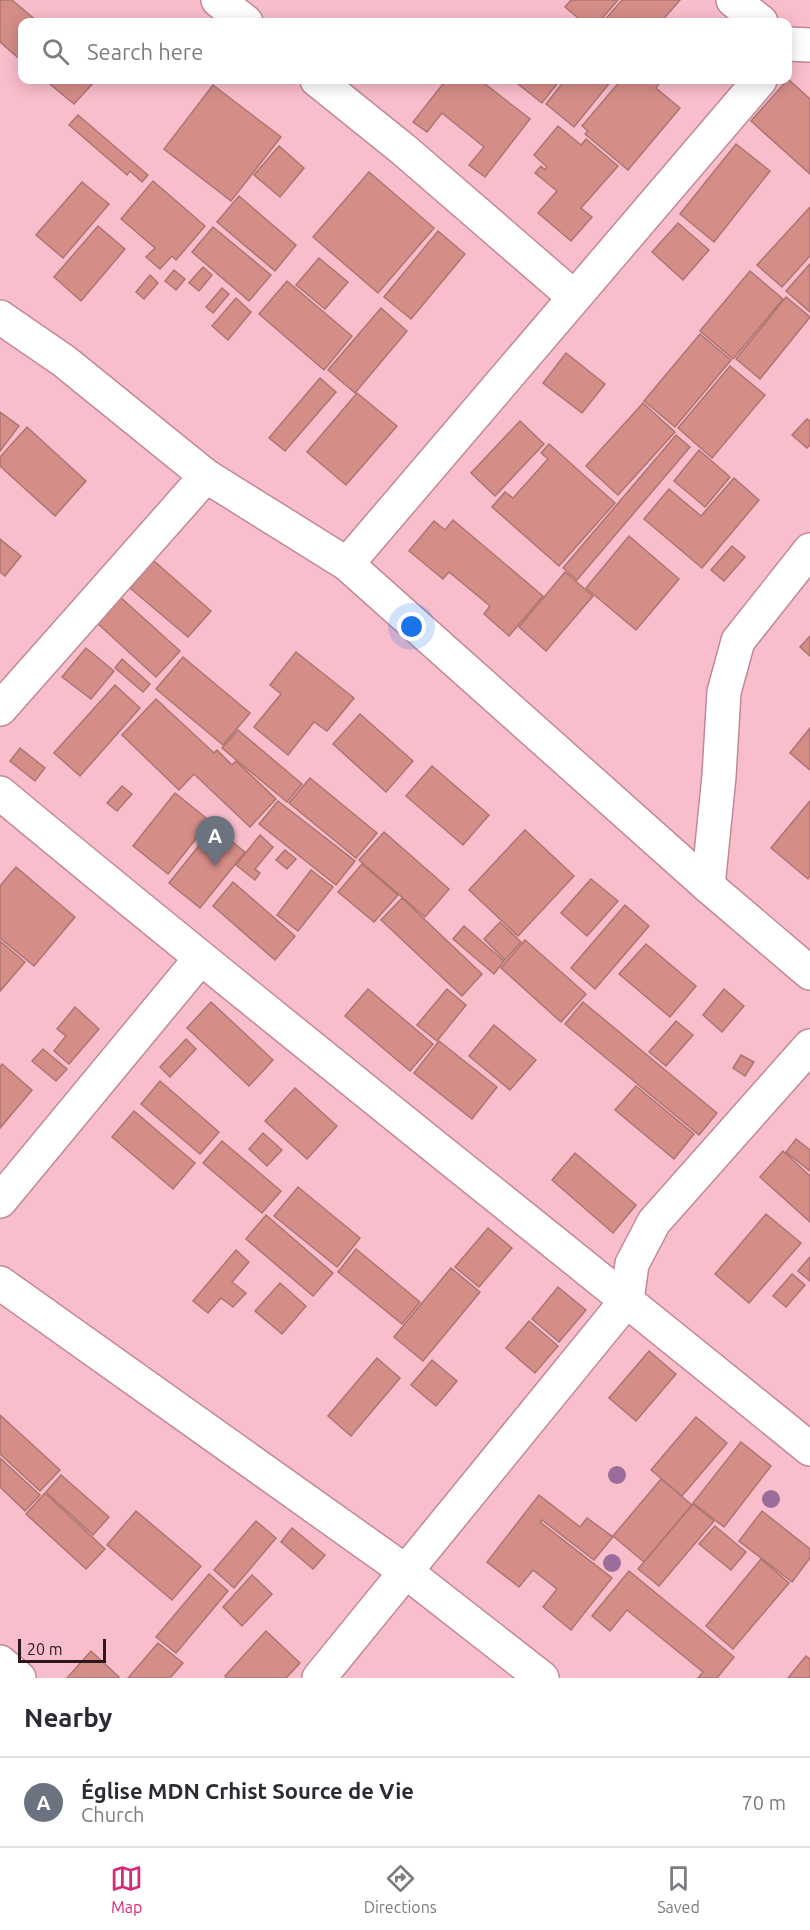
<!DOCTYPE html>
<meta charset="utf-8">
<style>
body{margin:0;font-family:Ubuntu,sans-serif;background:#f2f2f3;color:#2b2b33}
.scale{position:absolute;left:18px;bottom:15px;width:88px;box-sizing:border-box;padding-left:6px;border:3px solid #2d181d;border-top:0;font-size:16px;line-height:21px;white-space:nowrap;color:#2d181d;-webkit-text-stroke:4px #f9becb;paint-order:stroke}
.you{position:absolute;left:412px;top:627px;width:21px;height:21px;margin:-15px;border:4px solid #fff;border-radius:50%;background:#1a73e8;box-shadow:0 0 0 9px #1a73e833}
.badge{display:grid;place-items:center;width:39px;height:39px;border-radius:50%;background:#db2777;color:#fff;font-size:20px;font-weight:700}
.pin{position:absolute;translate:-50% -50px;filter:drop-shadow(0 2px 3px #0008)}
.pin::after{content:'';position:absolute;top:32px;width:21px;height:18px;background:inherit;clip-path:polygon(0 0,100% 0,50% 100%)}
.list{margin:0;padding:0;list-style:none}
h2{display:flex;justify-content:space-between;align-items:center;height:78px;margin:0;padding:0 24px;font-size:26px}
h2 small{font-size:20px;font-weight:400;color:#7c7c81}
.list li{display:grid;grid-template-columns:39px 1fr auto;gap:18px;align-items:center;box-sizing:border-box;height:90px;padding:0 24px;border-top:2px solid #e1e1e2}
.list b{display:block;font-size:22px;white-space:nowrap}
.list p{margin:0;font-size:20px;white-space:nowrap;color:#7c7c81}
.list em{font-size:20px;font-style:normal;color:#7c7c81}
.icon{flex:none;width:33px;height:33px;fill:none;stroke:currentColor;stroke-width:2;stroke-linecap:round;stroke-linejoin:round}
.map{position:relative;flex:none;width:810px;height:1678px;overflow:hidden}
.search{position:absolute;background:#fff;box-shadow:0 3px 15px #0003;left:18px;right:18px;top:18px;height:66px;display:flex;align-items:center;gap:15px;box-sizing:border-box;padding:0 21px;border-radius:12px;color:#7c7c81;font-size:22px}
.sheet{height:168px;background:#fff}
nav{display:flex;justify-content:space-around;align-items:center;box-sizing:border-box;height:84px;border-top:2px solid #e1e1e2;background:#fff;font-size:16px;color:#7c7c81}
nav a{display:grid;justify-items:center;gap:3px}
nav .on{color:#db2777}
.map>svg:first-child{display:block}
.building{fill:#d58d88;stroke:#ac7571;stroke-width:1.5}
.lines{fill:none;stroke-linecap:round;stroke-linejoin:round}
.minor-casing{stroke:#c18996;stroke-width:36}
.minor{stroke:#fff;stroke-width:33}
.tree{fill:#9b6d9a}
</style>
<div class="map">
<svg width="810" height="1678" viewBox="0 0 810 1678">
<rect width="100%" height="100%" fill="#f9becb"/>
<g class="building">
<polygon points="0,0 12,0 38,22 22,22 22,61 0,42"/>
<polygon points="571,0 618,0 599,22 583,22 565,7"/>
<polygon points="622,0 680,0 661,22 603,22"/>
<polygon points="788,79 810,99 810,174 751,121"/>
<polygon points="45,80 96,80 74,104"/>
<polygon points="446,80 480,80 530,119 485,177 469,165 484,147 442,113 427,132 413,122"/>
<polygon points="513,80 560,80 542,103"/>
<polygon points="565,80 612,80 574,127 546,104"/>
<polygon points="621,80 657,80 660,82 656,88 680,108 628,170 585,134 588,131 582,126"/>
<polygon points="213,85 281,137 231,201 164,149"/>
<polygon points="78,115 148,175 142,182 130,171 127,175 69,125"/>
<polygon points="558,126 581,145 586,139 618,166 581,208 592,217 571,241 538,213 557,191 535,173 541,166 545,170 547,167 534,155"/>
<polygon points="736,144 770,171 714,242 680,214"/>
<polygon points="279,146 304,168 280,197 254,175"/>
<polygon points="369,172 434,228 378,293 313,237"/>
<polygon points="153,181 205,226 176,260 172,256 160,269 146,257 155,248 121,219"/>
<polygon points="82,182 109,204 63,258 36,235"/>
<polygon points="239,196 296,245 275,271 217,222"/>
<polygon points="810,207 810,256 782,287 757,265"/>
<polygon points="678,223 709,250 683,280 652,252"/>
<polygon points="98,226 125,249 81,301 54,277"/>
<polygon points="213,227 271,275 249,301 192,252"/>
<polygon points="438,231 465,254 411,319 384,297"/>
<polygon points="319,258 348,282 325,309 296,285"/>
<polygon points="810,264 810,312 786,291"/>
<polygon points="203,267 212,275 199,291 189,283"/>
<polygon points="174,270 185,279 176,290 165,281"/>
<polygon points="750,271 783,299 733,359 700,331"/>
<polygon points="150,275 158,283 144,299 136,292"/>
<polygon points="287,281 352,336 324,370 259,314"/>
<polygon points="222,288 229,294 213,313 206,307"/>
<polygon points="786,297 810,317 760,379 736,359"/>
<polygon points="236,298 251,312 228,340 212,326"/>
<polygon points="381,308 407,331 355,393 328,370"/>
<polygon points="700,334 731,360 675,427 644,401"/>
<polygon points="566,353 605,384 582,413 543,383"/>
<polygon points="730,366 765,395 712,458 678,428"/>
<polygon points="320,378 336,392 285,451 269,438"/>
<polygon points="357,393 397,426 346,485 307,452"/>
<polygon points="643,403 675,432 618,495 586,466"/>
<polygon points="0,412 19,426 0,451"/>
<polygon points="807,419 810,421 810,445 807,448 792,435"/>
<polygon points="520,421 544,444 495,496 471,473"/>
<polygon points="27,427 86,481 55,516 0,466 0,457"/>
<polygon points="676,435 690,447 577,580 563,568"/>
<polygon points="549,444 615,503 559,566 492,507 505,492 513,498 548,459 541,453"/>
<polygon points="699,450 730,477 705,507 674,481"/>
<polygon points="734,478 759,500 702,568 644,519 669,489 701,516"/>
<polygon points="453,520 543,596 509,636 484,614 490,606 449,572 443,579 409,551 434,521 445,530"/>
<polygon points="629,536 679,579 636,630 586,588"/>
<polygon points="0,539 21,556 5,576 0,572"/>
<polygon points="732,546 745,557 724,581 711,570"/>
<polygon points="154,561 211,611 188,637 130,588"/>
<polygon points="565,572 593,596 546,651 519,627"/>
<polygon points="119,596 180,651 156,677 96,622"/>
<polygon points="810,636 810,656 800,647"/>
<polygon points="86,648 114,671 91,699 62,677"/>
<polygon points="296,652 354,698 327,731 314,722 288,755 254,727 281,694 270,685"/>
<polygon points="183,657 250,713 223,745 156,689"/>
<polygon points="122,659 150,684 143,692 115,668"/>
<polygon points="115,685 140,708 80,776 54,753"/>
<polygon points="156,699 214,753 217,750 232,765 236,761 276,799 250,827 194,774 179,790 122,735"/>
<polygon points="360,714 413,761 386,792 333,744"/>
<polygon points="810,728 810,770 790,753"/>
<polygon points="238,730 302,784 287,802 222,748"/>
<polygon points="20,748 45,768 35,781 10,761"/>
<polygon points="432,766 489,815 463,845 406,796"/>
<polygon points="310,778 377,833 356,858 289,803"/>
<polygon points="122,786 132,794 117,811 107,803"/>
<polygon points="175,793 210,821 168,874 133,846"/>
<polygon points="278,801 355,861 336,885 259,824"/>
<polygon points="810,801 810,876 808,879 771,848"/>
<polygon points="214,827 245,852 200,908 169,883"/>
<polygon points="525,830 574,876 518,936 469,890"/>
<polygon points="384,832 449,889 425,917 359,860"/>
<polygon points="260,835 273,847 255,869 260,873 255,880 236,865"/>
<polygon points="285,850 296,859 287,869 276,860"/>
<polygon points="362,864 398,895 374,922 338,892"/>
<polygon points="16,867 75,917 34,966 0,938 0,886"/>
<polygon points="311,870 333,887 298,931 277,915"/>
<polygon points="591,879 618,901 587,936 561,913"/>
<polygon points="233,882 295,936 275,960 213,906"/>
<polygon points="402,898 482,974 462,996 381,920"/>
<polygon points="625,905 649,926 595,989 571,968"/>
<polygon points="500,922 521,942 505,960 484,939"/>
<polygon points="464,926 504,961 494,974 453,939"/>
<polygon points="525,940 586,994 561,1022 501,968"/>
<polygon points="0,941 25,962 0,991"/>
<polygon points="646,944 696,986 670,1017 619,974"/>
<polygon points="368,989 433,1044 410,1071 345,1016"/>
<polygon points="447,989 466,1005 437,1041 417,1025"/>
<polygon points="724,989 744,1006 722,1032 703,1015"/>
<polygon points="211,1002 273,1060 249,1086 187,1028"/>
<polygon points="583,1002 717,1113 699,1135 565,1024"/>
<polygon points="75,1007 99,1029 69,1064 54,1051 66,1036 57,1029"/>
<polygon points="676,1021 693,1035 666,1066 649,1052"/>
<polygon points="494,1025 536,1060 510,1090 469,1056"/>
<polygon points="186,1039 196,1049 170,1077 160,1067"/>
<polygon points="439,1041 497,1087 472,1119 414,1073"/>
<polygon points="43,1049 67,1069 56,1081 32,1061"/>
<polygon points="741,1055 754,1062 745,1076 733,1068"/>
<polygon points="2,1064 32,1090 0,1128 0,1067"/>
<polygon points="160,1081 219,1132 200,1154 141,1104"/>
<polygon points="636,1086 694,1134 674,1159 615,1110"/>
<polygon points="295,1088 337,1126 307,1159 265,1121"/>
<polygon points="134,1111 195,1163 173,1189 112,1137"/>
<polygon points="263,1133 282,1150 267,1166 249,1149"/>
<polygon points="796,1139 810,1150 810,1171 786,1152"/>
<polygon points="222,1141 281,1191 262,1213 203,1163"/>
<polygon points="783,1151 810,1176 810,1222 760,1177"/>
<polygon points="575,1153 636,1205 613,1233 552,1180"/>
<polygon points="298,1187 360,1238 337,1267 274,1216"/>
<polygon points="766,1214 801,1243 749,1303 715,1274"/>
<polygon points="266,1215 333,1273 313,1296 246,1239"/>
<polygon points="488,1228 512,1248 479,1287 455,1267"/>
<polygon points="356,1249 420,1302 402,1324 338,1272"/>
<polygon points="236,1250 249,1262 232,1282 246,1293 233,1307 221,1298 208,1313 193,1301"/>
<polygon points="810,1257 810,1281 798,1271"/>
<polygon points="451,1268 480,1292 423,1361 394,1337"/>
<polygon points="792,1274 805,1285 786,1307 773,1296"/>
<polygon points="280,1283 306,1306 282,1334 255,1311"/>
<polygon points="558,1287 586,1310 559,1342 532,1319"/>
<polygon points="529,1321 558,1346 535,1373 506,1348"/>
<polygon points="649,1351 676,1374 636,1421 609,1398"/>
<polygon points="377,1358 400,1378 351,1436 328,1416"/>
<polygon points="432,1360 457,1381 436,1406 411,1385"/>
<polygon points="0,1415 60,1470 40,1491 0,1454"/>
<polygon points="696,1417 727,1443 682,1496 651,1470"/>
<polygon points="741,1442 771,1466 724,1527 693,1503"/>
<polygon points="0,1458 40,1495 25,1511 0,1487"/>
<polygon points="61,1475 109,1517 93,1535 46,1492"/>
<polygon points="661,1479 692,1505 644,1562 613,1536"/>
<polygon points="45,1493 105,1549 86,1569 26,1514"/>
<polygon points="539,1495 580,1527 587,1518 613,1537 594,1560 542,1520 540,1522 612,1578 571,1630 543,1607 557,1589 533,1570 519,1587 487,1562"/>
<polygon points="693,1504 714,1521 659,1586 638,1569"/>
<polygon points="136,1511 201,1566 172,1600 107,1545"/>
<polygon points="762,1511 810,1549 810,1558 792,1582 739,1541"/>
<polygon points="256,1521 276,1538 234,1588 214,1570"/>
<polygon points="715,1526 746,1552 731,1570 699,1544"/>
<polygon points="292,1528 325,1555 313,1569 281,1542"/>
<polygon points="761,1559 789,1583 733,1649 706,1626"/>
<polygon points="629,1571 734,1657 717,1678 698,1678 703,1672 627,1610 610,1631 592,1616"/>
<polygon points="209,1574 228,1591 176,1653 156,1637"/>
<polygon points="252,1575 272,1594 242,1626 223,1607"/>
<polygon points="266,1631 300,1663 286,1678 227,1678 225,1676"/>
<polygon points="158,1643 183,1663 170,1678 128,1678"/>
<polygon points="91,1651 119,1677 118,1678 67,1678"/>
<polygon points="806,1656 810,1659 810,1678 788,1678"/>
</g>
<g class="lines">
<defs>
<g id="minor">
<polyline points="218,0 246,22"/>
<polyline points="733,0 761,22"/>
<polyline points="788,44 810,45"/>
<polyline points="317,80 404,150 574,297"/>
<polyline points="0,317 64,361 206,476 347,564 708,886 810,973"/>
<polyline points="347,564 760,80"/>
<polyline points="0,709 206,476"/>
<path d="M0 793C267 1015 541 1230 810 1449"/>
<polyline points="708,886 719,776 724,692 738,641 810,550"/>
<polyline points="0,1201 200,959"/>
<polyline points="0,1283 405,1571 542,1678"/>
<polyline points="0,1662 19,1678"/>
<polyline points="319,1678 627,1300 632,1264 654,1222 810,1046"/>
</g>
</defs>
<use href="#minor" class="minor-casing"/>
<use href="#minor" class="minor"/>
</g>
<g class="tree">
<circle cx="617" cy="1475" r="9"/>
<circle cx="771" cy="1499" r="9"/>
<circle cx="612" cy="1563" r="9"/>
</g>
</svg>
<div class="scale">20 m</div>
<div class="you"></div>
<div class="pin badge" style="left:215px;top:866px;background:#6b7280">A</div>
<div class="search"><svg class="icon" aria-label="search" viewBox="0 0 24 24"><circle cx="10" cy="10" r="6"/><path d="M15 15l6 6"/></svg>Search here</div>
</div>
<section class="sheet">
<h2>Nearby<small></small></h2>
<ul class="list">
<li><span class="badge" style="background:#6b7280">A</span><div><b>Église MDN Crhist Source de Vie</b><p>Church</p></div><em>70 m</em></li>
</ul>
</section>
<nav>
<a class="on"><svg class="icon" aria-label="map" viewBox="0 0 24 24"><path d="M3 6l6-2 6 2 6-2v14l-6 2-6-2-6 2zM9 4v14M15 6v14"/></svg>Map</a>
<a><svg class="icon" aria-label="directions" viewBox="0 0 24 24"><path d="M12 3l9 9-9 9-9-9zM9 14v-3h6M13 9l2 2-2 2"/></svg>Directions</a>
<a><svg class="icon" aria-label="saved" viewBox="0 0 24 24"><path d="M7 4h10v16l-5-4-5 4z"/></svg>Saved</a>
</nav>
